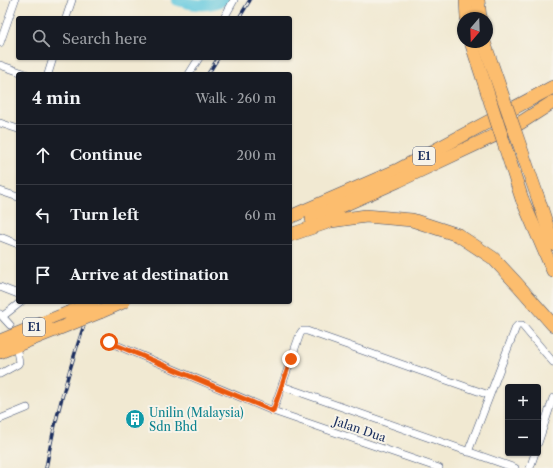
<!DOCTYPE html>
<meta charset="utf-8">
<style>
body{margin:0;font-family:"Libre Caslon Text",serif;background:#242831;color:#f1f3f6}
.controls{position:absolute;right:12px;bottom:12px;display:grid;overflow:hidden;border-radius:4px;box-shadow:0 1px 3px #0004}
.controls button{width:36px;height:36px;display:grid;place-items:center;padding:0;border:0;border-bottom:1px solid #363941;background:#171b24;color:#f1f3f6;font:20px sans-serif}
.compass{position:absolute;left:457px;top:12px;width:36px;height:36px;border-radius:50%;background:#171b24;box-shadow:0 1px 3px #0004;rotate:199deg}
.stop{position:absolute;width:12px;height:12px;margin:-9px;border:3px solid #ea580c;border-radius:50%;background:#fff}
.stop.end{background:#ea580c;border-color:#fff;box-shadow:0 1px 4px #0008}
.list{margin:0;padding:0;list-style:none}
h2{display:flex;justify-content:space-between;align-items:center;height:52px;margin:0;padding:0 16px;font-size:17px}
h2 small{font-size:13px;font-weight:400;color:#9ea1a6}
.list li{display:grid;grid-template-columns:26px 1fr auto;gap:12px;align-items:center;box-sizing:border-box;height:60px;padding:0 16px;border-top:1px solid #363941}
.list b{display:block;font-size:15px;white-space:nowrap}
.list em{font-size:13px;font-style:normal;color:#9ea1a6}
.icon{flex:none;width:22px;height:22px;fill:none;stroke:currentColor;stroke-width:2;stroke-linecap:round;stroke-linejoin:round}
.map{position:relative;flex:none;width:553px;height:468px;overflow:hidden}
.search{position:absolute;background:#171b24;box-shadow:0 1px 3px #0004;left:16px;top:16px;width:276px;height:44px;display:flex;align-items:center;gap:10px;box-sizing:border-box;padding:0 14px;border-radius:4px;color:#9ea1a6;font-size:15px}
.panel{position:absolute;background:#171b24;box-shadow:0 1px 3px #0004;left:16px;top:72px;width:276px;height:232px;border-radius:4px}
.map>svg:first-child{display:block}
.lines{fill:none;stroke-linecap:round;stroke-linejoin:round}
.river{stroke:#61c8de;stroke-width:11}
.minor-casing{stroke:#3b4b6f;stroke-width:8}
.motorway-casing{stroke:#3b4b6f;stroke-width:14}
.minor{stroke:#fff;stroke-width:7}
.motorway{stroke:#fcbd6e;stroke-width:13}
.rail-casing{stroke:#1b2f5e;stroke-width:3.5}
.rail{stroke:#f7f3e8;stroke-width:2;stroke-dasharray:6;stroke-linecap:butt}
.motorway-bridge-casing{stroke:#3b4b6f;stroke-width:14;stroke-linecap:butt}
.motorway-bridge{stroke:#fcbd6e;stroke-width:13}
.route{stroke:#ea580c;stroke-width:5}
.labels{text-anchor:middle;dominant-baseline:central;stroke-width:4;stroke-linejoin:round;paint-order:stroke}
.shield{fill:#f7f3e8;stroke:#5d6a87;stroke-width:1}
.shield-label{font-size:11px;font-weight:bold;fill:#1b2f5e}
.culture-label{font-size:12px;fill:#0d838f;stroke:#f7f3e8;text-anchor:start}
.street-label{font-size:12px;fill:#1b2f5e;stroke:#f7f3e8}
</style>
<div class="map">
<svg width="553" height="468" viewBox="0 0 553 468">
<rect width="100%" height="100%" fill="#f7f3e8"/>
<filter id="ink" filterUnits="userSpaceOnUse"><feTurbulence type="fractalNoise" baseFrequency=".025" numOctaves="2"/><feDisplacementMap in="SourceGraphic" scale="8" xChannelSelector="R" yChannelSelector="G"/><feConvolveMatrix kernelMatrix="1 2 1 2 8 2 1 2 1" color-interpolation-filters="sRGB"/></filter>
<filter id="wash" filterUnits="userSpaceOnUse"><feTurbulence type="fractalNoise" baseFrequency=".012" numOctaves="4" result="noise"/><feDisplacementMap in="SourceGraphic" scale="16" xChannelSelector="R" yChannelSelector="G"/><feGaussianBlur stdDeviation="0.9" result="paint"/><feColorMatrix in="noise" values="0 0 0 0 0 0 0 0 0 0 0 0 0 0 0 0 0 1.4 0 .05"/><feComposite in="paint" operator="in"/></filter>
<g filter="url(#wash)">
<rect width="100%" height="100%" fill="#f1e9d2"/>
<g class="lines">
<path class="river" d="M177 0C195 6 206 7 224 0"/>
</g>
</g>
<g filter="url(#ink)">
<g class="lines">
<defs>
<g id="minor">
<polyline points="66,18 72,0"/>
<polyline points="224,18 234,0"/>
<polyline points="0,43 15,0"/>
<polyline points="0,65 26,74"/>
<polyline points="48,74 53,58"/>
<polyline points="189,74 199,58"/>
<polyline points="0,123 18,129"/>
<polyline points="0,191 18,197"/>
<polyline points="0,237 18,244"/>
<polyline points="0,287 18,294"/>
<polyline points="0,314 10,325"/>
<polyline points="3,316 21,302"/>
<polyline points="109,342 273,411 439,468"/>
<polyline points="0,374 18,364 19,362 17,351"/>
<polyline points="282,386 515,468"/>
<polyline points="273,411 300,334 302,331 307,331 489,395"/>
<polyline points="0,419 27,408"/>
<polyline points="538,443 553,398"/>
<polyline points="468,452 516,327 518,325 522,325 553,362"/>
<polyline points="530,468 535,453"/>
</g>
<g id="motorway">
<polyline points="466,0 467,18"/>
<polyline points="478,0 480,18"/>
<polyline points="537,195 553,244"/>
<polyline points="522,199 553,271"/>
<polyline points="290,217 398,170 553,87"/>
<polyline points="312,219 398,181 517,125 553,102"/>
<polyline points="290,235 331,221 366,216 412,220 458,235 493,258 518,285 553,325"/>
<polyline points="100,312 123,302"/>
<polyline points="0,341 68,313"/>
<polyline points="0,352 55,330"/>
</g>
</defs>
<use href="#minor" class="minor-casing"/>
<use href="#motorway" class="motorway-casing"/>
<use href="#minor" class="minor"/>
<use href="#motorway" class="motorway"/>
<defs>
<g id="rail">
<polyline points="239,18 250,0"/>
<polyline points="208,74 218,58"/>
<path d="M46 468C56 411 73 356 92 302"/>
</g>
</defs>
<use href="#rail" class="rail-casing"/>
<use href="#rail" class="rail"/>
<defs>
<g id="motorway-bridge">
<polyline points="471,42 522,199"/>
<polyline points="484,42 537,195"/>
<polyline points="68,313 93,302"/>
<polyline points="55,330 100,312"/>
</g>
</defs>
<use href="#motorway-bridge" class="motorway-bridge-casing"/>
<use href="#motorway-bridge" class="motorway-bridge"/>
</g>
</g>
<g class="lines" filter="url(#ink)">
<polyline class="route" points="109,342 273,411 291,359"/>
</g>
<defs>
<symbol id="building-disc" viewBox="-11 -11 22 22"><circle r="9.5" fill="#0f9aa8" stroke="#f7f3e8"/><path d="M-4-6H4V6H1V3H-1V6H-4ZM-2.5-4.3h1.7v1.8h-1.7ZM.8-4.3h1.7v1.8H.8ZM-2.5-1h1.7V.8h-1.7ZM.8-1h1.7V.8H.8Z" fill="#fff"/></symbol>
</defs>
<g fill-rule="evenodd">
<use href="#building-disc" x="124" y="408" width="22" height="22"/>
</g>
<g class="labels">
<g class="shield">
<rect x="413" y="147" width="22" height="18" rx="3"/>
<rect x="23" y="318" width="22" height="18" rx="3"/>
</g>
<g class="shield-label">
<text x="424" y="156">E1</text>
<text x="34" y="327">E1</text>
</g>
<g class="culture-label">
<text x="149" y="412">Unilin (Malaysia)<tspan x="149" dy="14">Sdn Bhd</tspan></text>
</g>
<g class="street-label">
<text transform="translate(360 429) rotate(19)">Jalan Dua</text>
</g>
</g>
</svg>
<div class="controls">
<button>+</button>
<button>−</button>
</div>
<svg class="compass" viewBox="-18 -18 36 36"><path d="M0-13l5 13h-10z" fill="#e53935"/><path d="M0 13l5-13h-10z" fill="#9ea1a6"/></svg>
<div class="stop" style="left:109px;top:342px"></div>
<div class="stop end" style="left:291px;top:359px"></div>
<div class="search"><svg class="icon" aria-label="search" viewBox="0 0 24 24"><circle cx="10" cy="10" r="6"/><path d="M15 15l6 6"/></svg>Search here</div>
<section class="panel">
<h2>4 min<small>Walk · 260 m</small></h2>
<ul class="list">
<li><svg class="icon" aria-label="ahead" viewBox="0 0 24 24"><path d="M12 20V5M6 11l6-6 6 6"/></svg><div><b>Continue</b></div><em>200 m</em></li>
<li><svg class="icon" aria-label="left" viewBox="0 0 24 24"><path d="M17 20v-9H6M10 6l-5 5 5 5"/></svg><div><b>Turn left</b></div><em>60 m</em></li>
<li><svg class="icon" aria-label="arrive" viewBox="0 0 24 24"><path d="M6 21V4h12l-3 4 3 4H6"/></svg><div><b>Arrive at destination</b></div></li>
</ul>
</section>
</div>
